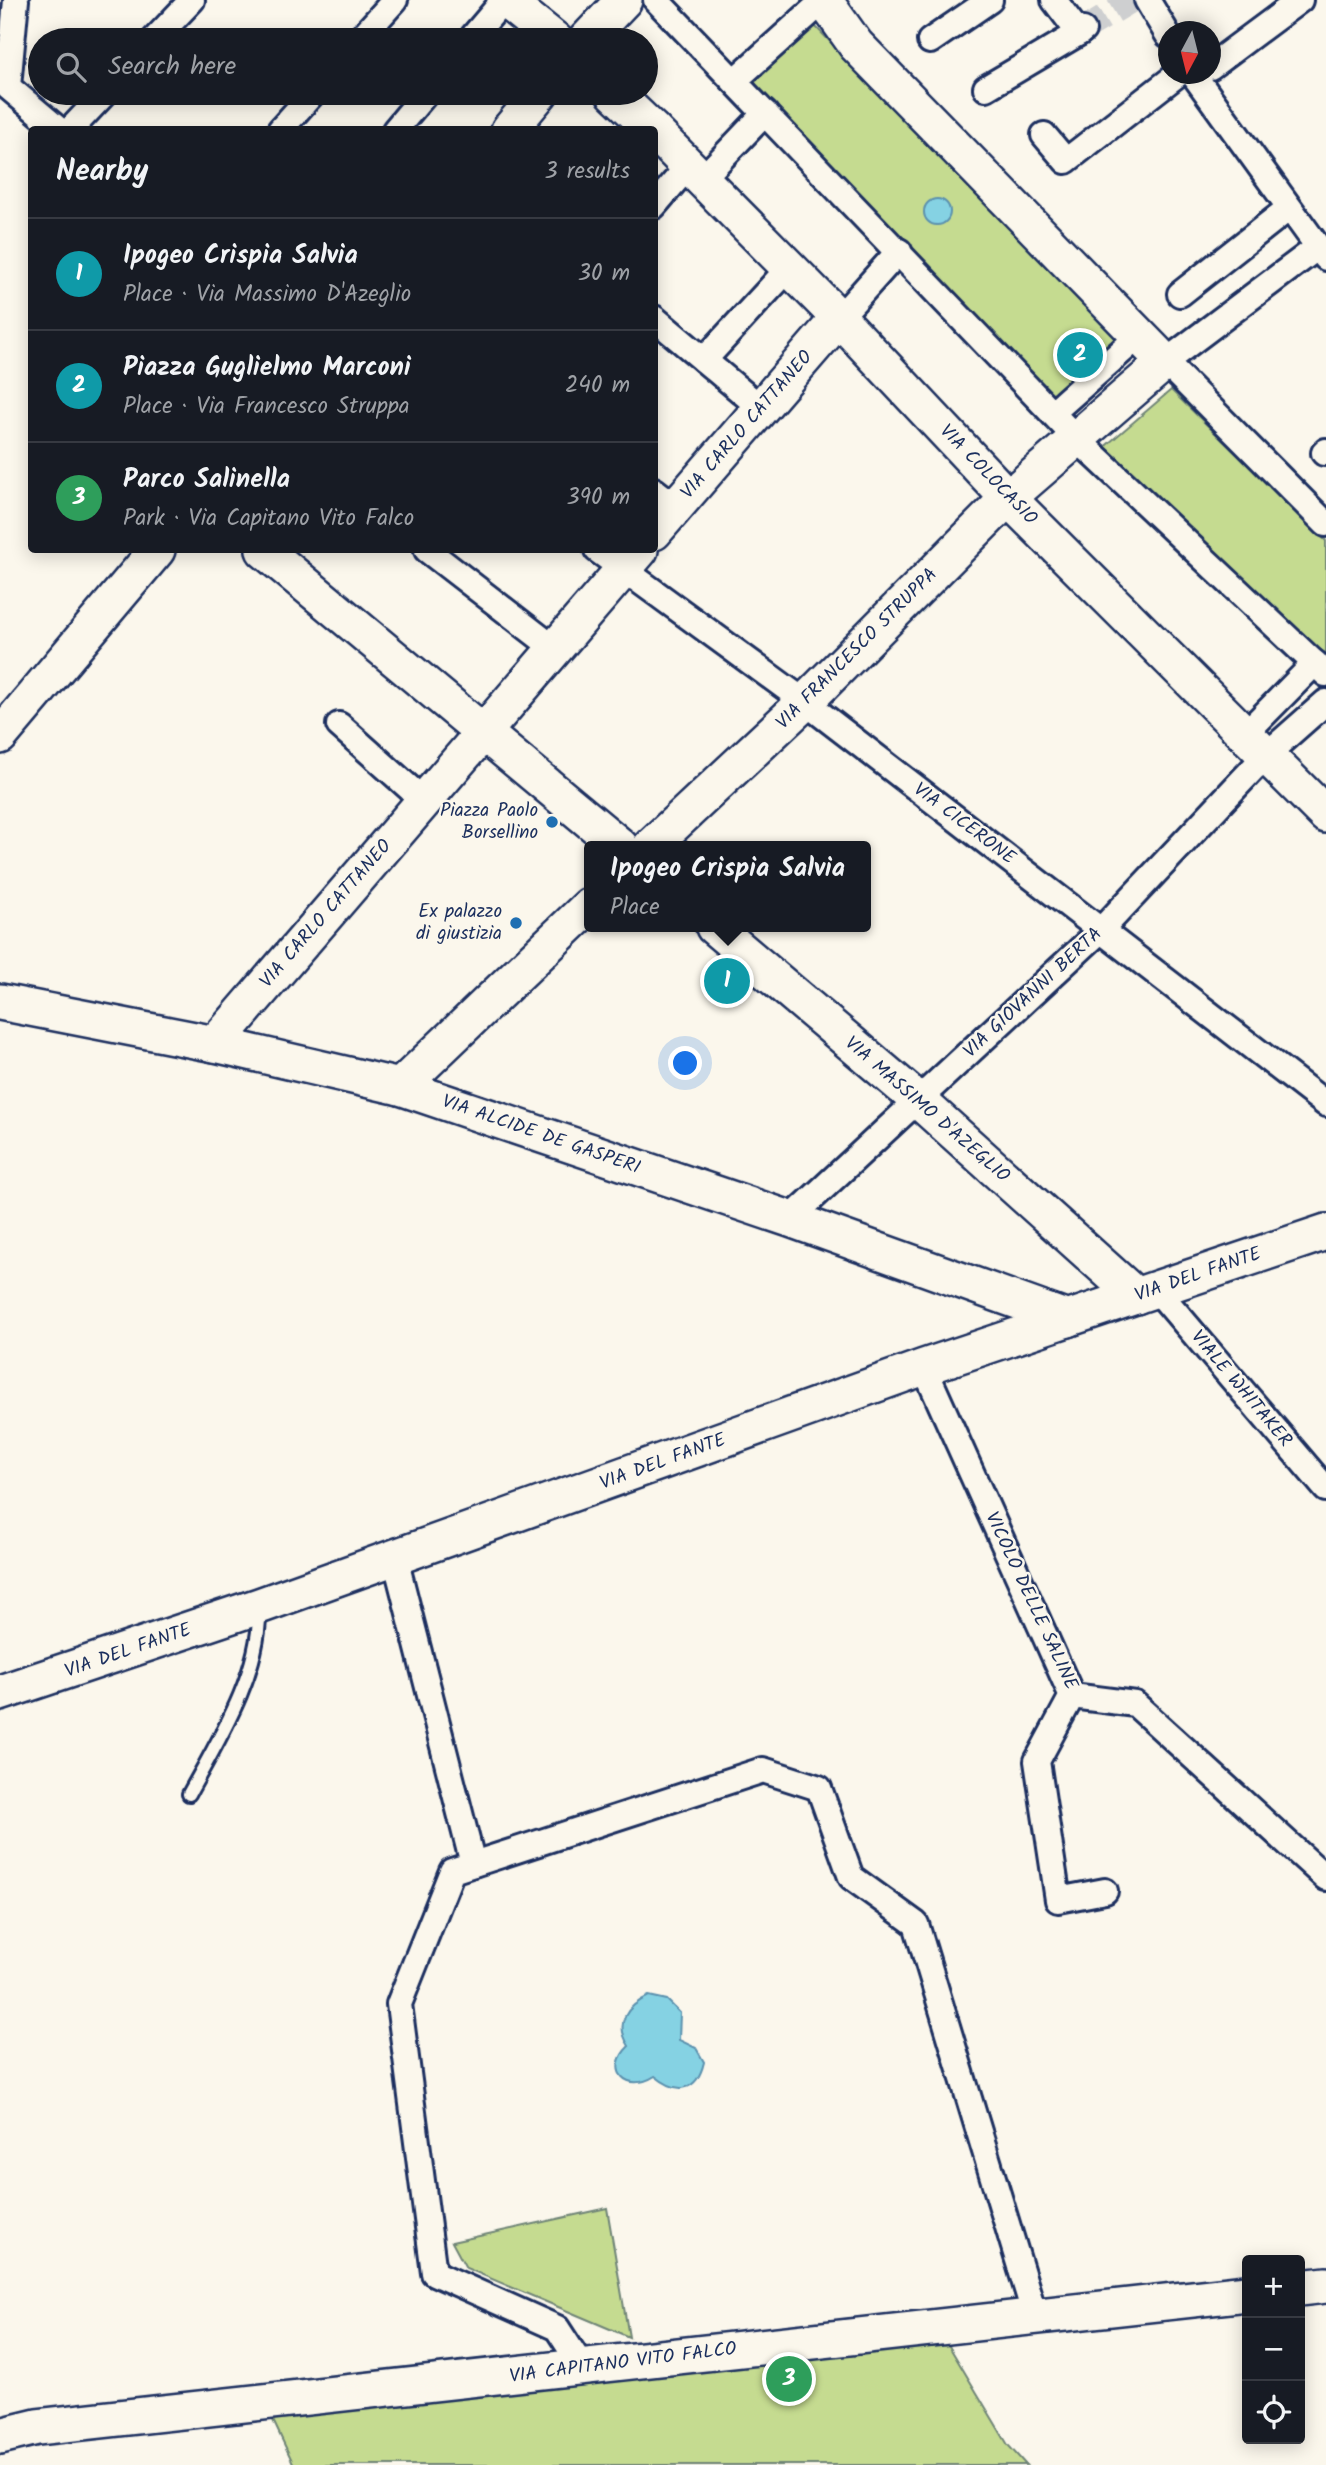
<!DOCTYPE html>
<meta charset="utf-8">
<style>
body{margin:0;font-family:Kalam,sans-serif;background:#20242c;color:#f1f3f6}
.controls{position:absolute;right:21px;bottom:21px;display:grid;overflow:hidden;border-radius:7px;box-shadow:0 4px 18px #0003}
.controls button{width:63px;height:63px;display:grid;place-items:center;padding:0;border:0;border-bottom:2px solid #363941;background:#171b24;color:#f1f3f6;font:35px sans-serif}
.compass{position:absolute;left:1158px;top:21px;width:63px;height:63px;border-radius:50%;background:#171b24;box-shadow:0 4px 18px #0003;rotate:187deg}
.you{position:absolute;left:686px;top:1064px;width:24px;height:24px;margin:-18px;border:5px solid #fff;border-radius:50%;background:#1a73e8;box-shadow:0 0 0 10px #1a73e833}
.badge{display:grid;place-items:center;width:46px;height:46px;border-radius:50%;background:#1f6fb2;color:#fff;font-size:23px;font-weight:700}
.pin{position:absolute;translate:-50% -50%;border:4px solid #fff;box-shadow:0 2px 7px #0006}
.popup{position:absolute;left:584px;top:841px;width:287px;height:91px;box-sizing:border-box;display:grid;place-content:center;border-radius:7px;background:#171b24;filter:drop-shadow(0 2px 5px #0005);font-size:23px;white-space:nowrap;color:#9ea1a6}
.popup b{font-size:26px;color:#f1f3f6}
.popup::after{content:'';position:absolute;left:50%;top:100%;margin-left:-14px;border:14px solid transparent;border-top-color:#171b24}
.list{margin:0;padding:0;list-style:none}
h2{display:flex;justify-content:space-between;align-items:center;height:91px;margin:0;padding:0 28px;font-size:30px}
h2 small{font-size:23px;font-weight:400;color:#9ea1a6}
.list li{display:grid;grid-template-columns:46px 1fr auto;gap:21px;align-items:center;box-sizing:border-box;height:112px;padding:0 28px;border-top:2px solid #363941}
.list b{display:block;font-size:26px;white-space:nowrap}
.list p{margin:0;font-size:23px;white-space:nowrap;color:#9ea1a6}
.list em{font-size:23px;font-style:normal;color:#9ea1a6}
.icon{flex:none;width:38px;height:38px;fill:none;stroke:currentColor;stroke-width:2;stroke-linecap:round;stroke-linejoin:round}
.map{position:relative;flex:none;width:1326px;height:2465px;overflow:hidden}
.search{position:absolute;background:#171b24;box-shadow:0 4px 18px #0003;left:28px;top:28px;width:630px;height:77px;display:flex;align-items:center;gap:18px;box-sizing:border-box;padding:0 24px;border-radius:38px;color:#9ea1a6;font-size:26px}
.panel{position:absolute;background:#171b24;box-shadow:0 4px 18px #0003;left:28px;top:126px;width:630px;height:427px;border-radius:7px}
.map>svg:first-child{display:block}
.green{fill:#c5db90;stroke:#708577;stroke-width:2}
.water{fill:#85d2e3;stroke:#5b91ae;stroke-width:2}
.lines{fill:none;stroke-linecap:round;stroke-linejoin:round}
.street-tunnel{stroke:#cecfd0;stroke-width:24;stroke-dasharray:24 12;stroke-linecap:butt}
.lane-casing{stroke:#1b2f5e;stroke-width:18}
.street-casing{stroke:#1b2f5e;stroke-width:30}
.secondary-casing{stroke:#1b2f5e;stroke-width:40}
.lane{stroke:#fbf7ec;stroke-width:12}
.street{stroke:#fbf7ec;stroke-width:24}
.secondary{stroke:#fbf7ec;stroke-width:35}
.poi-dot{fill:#1f6fb2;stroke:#fbf7ec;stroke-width:2.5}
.labels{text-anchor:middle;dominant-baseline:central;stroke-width:5;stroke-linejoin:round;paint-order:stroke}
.street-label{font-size:19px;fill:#1b2f5e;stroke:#fbf7ec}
.poi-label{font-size:19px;fill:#1b2f5e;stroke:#fbf7ec;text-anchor:end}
</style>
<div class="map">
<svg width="1326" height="2465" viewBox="0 0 1326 2465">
<rect width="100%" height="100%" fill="#fbf7ec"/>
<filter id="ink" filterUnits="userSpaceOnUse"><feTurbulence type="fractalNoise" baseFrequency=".0143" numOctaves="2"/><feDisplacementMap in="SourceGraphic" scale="14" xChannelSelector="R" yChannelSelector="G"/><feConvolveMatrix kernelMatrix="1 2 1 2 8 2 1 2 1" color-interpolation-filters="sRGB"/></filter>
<g filter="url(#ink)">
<g class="green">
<polygon points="814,25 1116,337 1054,396 753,84"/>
<polygon points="1171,390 1326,541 1326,662 1102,449"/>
<polygon points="607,2208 629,2337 466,2268 452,2242"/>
<polygon points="946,2341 1008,2445 1026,2465 294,2465 271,2416"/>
</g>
<g class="water">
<circle cx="937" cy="212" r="13"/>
<path d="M649 1996 667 2000 680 2013 679 2040 696 2048 704 2062C697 2092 678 2095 655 2076 627 2094 604 2070 629 2046 614 2023 627 2006 649 1996Z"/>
</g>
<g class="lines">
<polyline class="street-tunnel" points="1083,30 1133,0"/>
<defs>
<path id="lane" d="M189 1794C218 1741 261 1672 259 1610"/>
<g id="street">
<polyline points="16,0 8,87 59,130"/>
<polyline points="656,0 1076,438 1326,674"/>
<polyline points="1054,0 1079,33 1083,30"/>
<polyline points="1147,0 1168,35"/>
<polyline points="154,40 192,0"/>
<polyline points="359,40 395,0"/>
<polyline points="470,40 504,0"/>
<polyline points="930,41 990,0"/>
<polyline points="1210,67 1300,0"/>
<polyline points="1193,74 1326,258"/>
<polyline points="734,81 824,0"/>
<polyline points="986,88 1079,33"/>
<polyline points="70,130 105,93"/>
<polyline points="280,130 313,93"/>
<polyline points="395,130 426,93"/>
<polyline points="1044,135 1066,161 1178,74"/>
<polyline points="702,179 765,113"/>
<polyline points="654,206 689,165"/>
<polyline points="1318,247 1165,362 1326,524"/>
<polyline points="1180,294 1289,208"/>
<polyline points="654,318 761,408"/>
<polyline points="839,318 899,251"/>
<polyline points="704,360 788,269"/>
<polyline points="1053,412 1140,335"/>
<polyline points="1324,453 1326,451"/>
<polyline points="654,490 676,507"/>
<polyline points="427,550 555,649"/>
<polyline points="597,550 805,702 1326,1104"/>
<polyline points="339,725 424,801"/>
<polyline points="1245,734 1315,663"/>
<polyline points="790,1219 1102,929 1266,755 1326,702"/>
<polyline points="1156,1289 1326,1489"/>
<polyline points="924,1367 1072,1696 1135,1704 1326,1878"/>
<polyline points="395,1558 473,1864"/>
<polyline points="1072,1696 1037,1761 1058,1900 1105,1891"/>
<polyline points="583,2368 557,2328 434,2273 399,2004 452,1871 763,1770 819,1788 851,1877 916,1924 1035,2316"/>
</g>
<g id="secondary">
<polyline points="505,0 555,40"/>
<polyline points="586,40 624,0"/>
<polyline points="614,93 653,130"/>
<polyline points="509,130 540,93"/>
<polyline points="654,131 839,318 1008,498 1326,815"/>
<polyline points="654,532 839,318"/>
<polyline points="264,550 620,846"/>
<polyline points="0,736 157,550"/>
<polyline points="651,846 805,702 1008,498 1165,362 856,45 824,0"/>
<polyline points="714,927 918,1100 1136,1296"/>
<polyline points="0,1002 215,1044 400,1087 790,1219 1068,1319"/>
<polyline points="215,1044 640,550"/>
<polyline points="400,1087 589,906"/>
<polyline points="0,1693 259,1606 924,1367 1326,1232"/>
<polyline points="1300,2288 1326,2285"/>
<polyline points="0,2436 37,2427 1247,2293"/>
</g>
</defs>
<use href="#lane" class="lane-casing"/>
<use href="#street" class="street-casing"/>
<use href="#secondary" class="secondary-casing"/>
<use href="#lane" class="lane"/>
<use href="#street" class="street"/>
<use href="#secondary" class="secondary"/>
</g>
</g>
<g class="poi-dot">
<circle cx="552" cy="822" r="7"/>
<circle cx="516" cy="923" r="7"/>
</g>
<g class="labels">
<g class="street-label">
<text transform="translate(747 425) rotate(-49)">VIA CARLO CATTANEO</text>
<text transform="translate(988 475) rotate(46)">VIA COLOCASIO</text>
<text transform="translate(857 649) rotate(-45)">VIA FRANCESCO STRUPPA</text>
<text transform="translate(964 824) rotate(37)">VIA CICERONE</text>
<text transform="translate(326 914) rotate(-49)">VIA CARLO CATTANEO</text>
<text transform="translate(1033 993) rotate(-43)">VIA GIOVANNI BERTA</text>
<text transform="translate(927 1110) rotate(41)">VIA MASSIMO D'AZEGLIO</text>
<text transform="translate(541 1135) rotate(19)">VIA ALCIDE DE GASPERI</text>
<text transform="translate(1198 1275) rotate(-19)">VIA DEL FANTE</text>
<text transform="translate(1241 1389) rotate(50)">VIALE WHITAKER</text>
<text transform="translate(663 1462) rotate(-20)">VIA DEL FANTE</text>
<text transform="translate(1031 1601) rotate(65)">VICOLO DELLE SALINE</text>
<text transform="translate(128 1651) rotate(-19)">VIA DEL FANTE</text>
<text transform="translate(623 2363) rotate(-7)">VIA CAPITANO VITO FALCO</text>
</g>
<g class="poi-label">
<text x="538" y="811">Piazza Paolo<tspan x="538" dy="22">Borsellino</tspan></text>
<text x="502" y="912">Ex palazzo<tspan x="502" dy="22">di giustizia</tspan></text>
</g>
</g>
</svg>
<div class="controls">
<button>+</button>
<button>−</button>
<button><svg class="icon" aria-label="locate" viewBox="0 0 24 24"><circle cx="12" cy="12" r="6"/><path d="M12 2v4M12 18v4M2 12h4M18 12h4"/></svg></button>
</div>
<svg class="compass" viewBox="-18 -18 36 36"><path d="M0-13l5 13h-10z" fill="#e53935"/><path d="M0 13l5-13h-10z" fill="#9ea1a6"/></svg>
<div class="you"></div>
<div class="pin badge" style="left:727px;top:981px;background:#0f9aa8">1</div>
<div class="popup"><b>Ipogeo Crispia Salvia</b>Place</div>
<div class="pin badge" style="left:1080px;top:355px;background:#0f9aa8">2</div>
<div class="pin badge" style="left:789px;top:2379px;background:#2e9e5b">3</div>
<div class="search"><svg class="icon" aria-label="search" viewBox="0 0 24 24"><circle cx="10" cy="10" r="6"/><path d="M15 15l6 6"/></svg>Search here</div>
<section class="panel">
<h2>Nearby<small>3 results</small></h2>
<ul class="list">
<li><span class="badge" style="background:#0f9aa8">1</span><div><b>Ipogeo Crispia Salvia</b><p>Place · Via Massimo D'Azeglio</p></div><em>30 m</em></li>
<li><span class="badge" style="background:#0f9aa8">2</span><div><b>Piazza Guglielmo Marconi</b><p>Place · Via Francesco Struppa</p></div><em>240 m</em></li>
<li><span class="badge" style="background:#2e9e5b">3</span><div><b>Parco Salinella</b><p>Park · Via Capitano Vito Falco</p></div><em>390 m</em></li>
</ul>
</section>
</div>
